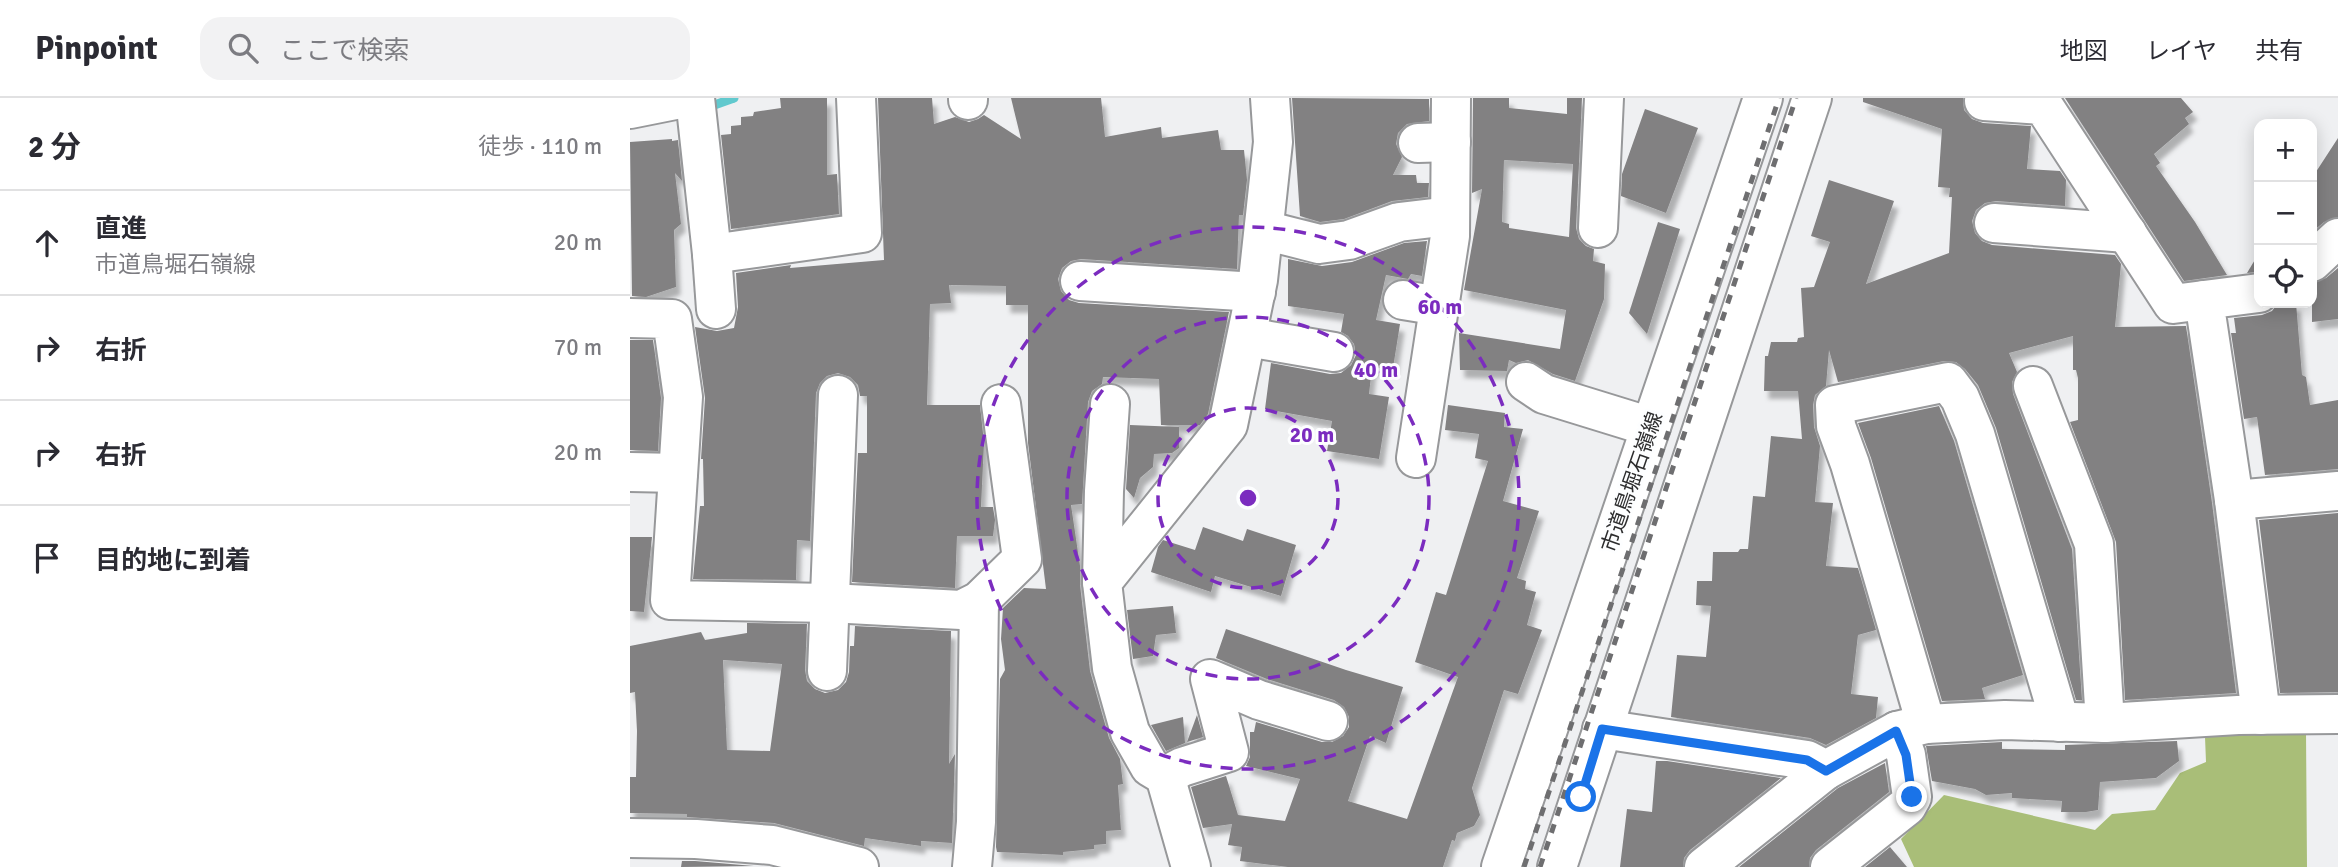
<!DOCTYPE html>
<html lang="ja">
<meta charset="utf-8">
<style>
body{margin:0;font-family:Signika,"Noto Sans JP",sans-serif;background:#f2f2f3;color:#2b2b33}
.controls{position:absolute;right:21px;top:21px;display:grid;overflow:hidden;border-radius:14px;box-shadow:0 4px 18px #0003}
.controls button{width:63px;height:63px;display:grid;place-items:center;padding:0;border:0;border-bottom:2px solid #e1e1e2;background:#fff;color:#2b2b33;font:35px sans-serif}
.stop{position:absolute;width:21px;height:21px;margin:-16px;border:5px solid #1a73e8;border-radius:50%;background:#fff}
.stop.end{background:#1a73e8;border-color:#fff;box-shadow:0 2px 7px #0008}
.list{margin:0;padding:0;list-style:none}
h2{display:flex;justify-content:space-between;align-items:center;height:91px;margin:0;padding:0 28px;font-size:30px}
h2 small{font-size:23px;font-weight:400;color:#7c7c81}
.list li{display:grid;grid-template-columns:46px 1fr auto;gap:21px;align-items:center;box-sizing:border-box;height:105px;padding:0 28px;border-top:2px solid #e1e1e2}
.list b{display:block;font-size:26px;white-space:nowrap}
.list p{margin:0;font-size:23px;white-space:nowrap;color:#7c7c81}
.list em{font-size:23px;font-style:normal;color:#7c7c81}
.icon{flex:none;width:38px;height:38px;fill:none;stroke:currentColor;stroke-width:2;stroke-linecap:round;stroke-linejoin:round}
.map{position:relative;flex:none;width:1708px;height:769px;overflow:hidden}
header{display:flex;align-items:center;gap:42px;box-sizing:border-box;height:98px;padding:0 35px;background:#fff;border-bottom:2px solid #e1e1e2}
header strong{font-size:33px}
nav{display:flex;gap:38px;margin-inline-start:auto;font-size:24px}
.search{width:490px;height:63px;background:#f2f2f3;display:flex;align-items:center;gap:18px;box-sizing:border-box;padding:0 24px;border-radius:21px;color:#7c7c81;font-size:26px}
main{display:flex}
aside{flex:1;background:#fff}
.map>svg:first-child{display:block}
.forest{fill:#a9be78}
.lines{fill:none;stroke-linecap:round;stroke-linejoin:round}
.stream{stroke:#61c9ce;stroke-width:9}
.building{fill:#828182;fill-rule:evenodd;filter:url(#shadow)}
.minor-casing{stroke:#97989a;stroke-width:42}
.minor{stroke:#fff;stroke-width:38}
.rail{stroke:#6e6e70;stroke-width:5;stroke-dasharray:9 9;stroke-linecap:butt}
.route{stroke:#1a73e8;stroke-width:9}
.ring{fill:none;stroke:#7b2cbf;stroke-width:3.5;stroke-dasharray:12 9}
.labels{text-anchor:middle;dominant-baseline:central;stroke-width:6;stroke-linejoin:round;paint-order:stroke}
.street-label{font-size:21px;fill:#2d2d2e;stroke:#fdfeff}
.centre{fill:#7b2cbf;stroke:#fdfeff;stroke-width:3.5}
.ring-label{font-size:21px;text-anchor:middle;font-weight:bold;fill:#7b2cbf;stroke:#fdfeff;stroke-width:6;stroke-linejoin:round;paint-order:stroke}
</style>
<header>
<strong>Pinpoint</strong>
<div class="search"><svg class="icon" aria-label="search" viewBox="0 0 24 24"><circle cx="10" cy="10" r="6"/><path d="M15 15l6 6"/></svg>ここで検索</div>
<nav><a>地図</a><a>レイヤ</a><a>共有</a></nav>
</header>
<main>
<aside>
<h2>2 分<small>徒歩 · 110 m</small></h2>
<ul class="list">
<li><svg class="icon" aria-label="ahead" viewBox="0 0 24 24"><path d="M12 20V5M6 11l6-6 6 6"/></svg><div><b>直進</b><p>市道鳥堀石嶺線</p></div><em>20 m</em></li>
<li><svg class="icon" aria-label="right" viewBox="0 0 24 24"><path d="M7 20v-9h11M14 6l5 5-5 5"/></svg><div><b>右折</b></div><em>70 m</em></li>
<li><svg class="icon" aria-label="right" viewBox="0 0 24 24"><path d="M7 20v-9h11M14 6l5 5-5 5"/></svg><div><b>右折</b></div><em>20 m</em></li>
<li><svg class="icon" aria-label="arrive" viewBox="0 0 24 24"><path d="M6 21V4h12l-3 4 3 4H6"/></svg><div><b>目的地に到着</b></div></li>
</ul>
</aside>
<div class="map">
<svg width="1708" height="769" viewBox="0 0 1708 769">
<defs>
<filter id="shadow"><feDropShadow dx="4.5" dy="8" stdDeviation="2" flood-color="#0004"/></filter>
</defs>
<rect width="100%" height="100%" fill="#eff0f2"/>
<polygon class="forest" points="1676,633 1677,769 1284,769 1271,741 1314,697 1465,732 1482,716 1525,712 1550,675 1576,664 1575,639"/>
<g class="lines">
<polyline class="stream" points="76,10 104,0"/>
</g>
<g class="building">
<polygon points="150,0 197,0 197,77 207,76 209,116 101,131 91,37 101,36 101,28 111,27 111,19 123,18 124,14 151,10"/>
<polygon points="248,0 302,0 304,26 325,19 339,24 348,21 354,17 391,41 381,0 471,0 475,39 531,29 532,40 588,32 591,52 614,52 617,82 613,117 609,117 607,171 451,161 441,163 432,170 428,181 431,193 439,202 449,205 599,214 578,316 570,327 531,327 529,281 473,279 472,286 462,293 458,304 452,406 441,407 450,468 450,487 460,573 479,640 490,661 493,686 488,687 491,732 476,733 476,746 464,747 464,751 433,754 433,757 367,754 366,749 370,581 375,572 371,541 373,510 394,490 416,491 398,345 398,207 376,207 376,188 319,187 321,205 300,206 297,307 350,307 354,345 351,409 363,409 365,422 363,438 327,438 325,490 222,484 228,355 237,355 237,298 230,298 228,287 220,279 208,275 197,278 190,285 186,295 180,443 167,442 166,482 63,481 70,408 74,408 73,361 71,361 75,300 65,229 87,233 104,230 108,209 106,175 161,167 160,170 254,162"/>
<polygon points="662,0 799,1 799,23 777,26 768,35 766,46 772,59 763,77 786,77 787,85 799,85 798,99 762,103 714,121 690,124 670,118"/>
<path d="M843 0H879V10L937 16V0H952L946 130 949 141 956 148 964 151 963 163 975 166 974 201 945 283 923 276 898 262 886 265 879 262 877 273 830 272 829 235 930 251 936 212 834 192 852 91 842 95ZM874 62 943 66 939 139 879 130V126L872 124Z"/>
<polygon points="1233,0 1333,0 1334,12 1342,21 1353,25 1401,28 1397,71 1430,73 1436,82 1435,108 1366,103 1355,105 1346,112 1342,123 1345,135 1352,143 1362,147 1485,157 1491,166 1485,229 1556,228 1582,405 1606,595 1495,602 1486,444 1440,324 1448,322 1448,280 1446,272 1443,272 1443,238 1379,255 1387,274 1382,284 1383,296 1442,451 1452,602 1446,602 1366,330 1348,287 1335,271 1326,264 1314,263 1208,284 1199,252 1196,288 1185,297 1183,307 1184,329 1190,348 1185,404 1203,405 1196,468 1228,470 1246,532 1228,537 1221,596 1248,599 1246,620 1196,647 1180,640 1041,619 1047,557 1076,559 1081,508 1066,507 1067,483 1082,483 1083,454 1108,454 1110,451 1118,451 1123,398 1135,399 1141,338 1172,341 1168,293 1134,293 1135,258 1138,258 1141,244 1167,244 1168,240 1174,239 1171,190 1184,189 1200,144 1181,138 1199,82 1264,103 1236,186 1319,155 1322,99 1319,99 1320,90 1308,89 1312,31 1233,4"/>
<polygon points="1435,0 1551,0 1563,14 1555,20 1559,26 1524,56 1530,65 1526,68 1565,124 1597,177 1554,183"/>
<polygon points="1015,11 1068,30 1036,115 991,98 992,76"/>
<polygon points="1708,40 1708,119 1694,124 1682,134 1682,80"/>
<polygon points="42,41 42,43 48,42 52,83 45,75 51,126 44,132 46,189 16,199 2,198 0,44"/>
<polygon points="1028,124 1050,131 1017,236 999,215"/>
<polygon points="797,143 792,178 781,176 778,181 756,177 746,222 770,226 763,270 742,270 739,296 759,299 749,361 697,353 702,323 635,311 641,265 700,276 711,275 721,267 726,257 724,246 718,238 711,234 714,216 658,208 658,161 692,168 722,164 774,145"/>
<polygon points="1629,155 1629,174 1617,175"/>
<polygon points="1708,170 1708,221 1682,224 1682,185 1696,180"/>
<polygon points="1648,205 1666,205 1672,277 1676,279 1680,307 1708,302 1708,371 1635,377 1627,319 1614,321 1601,235 1606,235 1604,220 1632,217 1642,213"/>
<polygon points="0,242 23,242 31,300 28,353 0,352"/>
<polygon points="818,307 875,315 874,329 893,331 873,403 909,413 887,480 896,483 895,491 906,494 897,527 912,532 888,596 874,592 842,690 850,717 844,728 827,735 825,743 822,742 813,769 658,769 610,763 612,749 598,747 602,726 573,730 561,689 596,678 608,717 655,723 670,681 616,668 620,659 620,634 624,634 626,624 692,644 702,644 713,638 719,629 719,619 714,609 704,602 637,581 586,560 596,531 716,572 773,589 756,645 740,638 718,703 777,721 828,579 785,564 806,494 816,497 858,363 845,360 849,336 815,332"/>
<polygon points="1309,308 1324,343 1393,577 1352,590 1355,601 1312,603 1241,360 1228,325"/>
<polygon points="500,327 549,329 549,350 542,355 524,356 523,369 510,380 504,400 496,391"/>
<polygon points="1708,415 1708,594 1650,595 1629,422"/>
<polygon points="573,429 613,443 617,431 666,447 651,498 585,478 581,494 521,474 528,449 533,442 565,452"/>
<polygon points="0,439 22,439 14,514 0,513"/>
<polygon points="543,508 546,535 526,537 523,558 503,561 497,512"/>
<path d="M117 525 177 526 175 572 177 583 185 591 195 595 208 592 216 584 219 574 220 548H224L225 528 321 533 319 666 325 656 322 745 291 743V748L235 740 234 748 144 725 57 719V716L0 715V679H6L7 633 5 594 0 595V548L71 534 75 542 117 535ZM93 562 152 566 140 653 97 652Z"/>
<polygon points="567,617 573,639 557,644"/>
<polygon points="553,619 555,645 536,653 521,627"/>
<polygon points="1547,643 1549,663 1526,680 1470,684 1468,712 1456,714 1431,714 1432,703 1382,700 1382,695 1356,697 1345,691 1302,683 1296,648 1372,644 1372,651 1435,652 1435,647"/>
<polygon points="1026,663 1037,663 1151,680 1060,752 1054,760 1053,769 990,769 997,711 1022,714"/>
<polygon points="1255,665 1259,694 1186,752 1180,760 1179,769 1109,769 1208,690"/>
<polygon points="1260,749 1277,769 1235,769"/>
<polygon points="52,763 65,763 124,768 51,769"/>
</g>
<g class="lines">
<defs>
<g id="minor">
<polyline points="65,0 82,156 232,135 226,0"/>
<polyline points="338,0 338,2"/>
<polyline points="1354,3 1413,7 1543,206 1574,202"/>
<polyline points="0,11 55,0"/>
<polyline points="788,45 821,44"/>
<polyline points="1364,125 1497,135"/>
<polyline points="968,130 974,0"/>
<polyline points="634,132 689,146 719,142 769,124 820,118"/>
<polyline points="82,156 86,211"/>
<polyline points="1682,164 1708,140"/>
<polyline points="450,183 626,194"/>
<polyline points="1629,195 1574,202 1604,402 1631,617"/>
<polyline points="773,202 810,208"/>
<polyline points="0,220 42,221 53,299 40,502 200,505 331,512 349,503 392,461 371,306"/>
<polyline points="617,239 704,254"/>
<polyline points="896,284 914,296 1021,329"/>
<polyline points="1403,288 1464,446 1475,625"/>
<polyline points="786,360 820,138 821,0"/>
<polyline points="0,374 48,375"/>
<polyline points="1604,402 1708,393"/>
<polyline points="472,484 474,393 480,306"/>
<polyline points="197,573 208,297"/>
<polyline points="1296,626 1220,366 1206,328 1205,307 1318,284 1330,300 1345,336 1430,624"/>
<polyline points="972,631 1177,662 1196,672 1267,633 1296,626 1375,622 1475,625 1608,617 1708,616"/>
<polyline points="535,678 552,669 599,654 580,581 629,602 698,623"/>
<polyline points="0,740 66,741 142,747 229,769"/>
<polyline points="342,769 346,724 349,503"/>
<polyline points="561,769 535,678 520,669 500,634 482,570 472,484 598,327 628,182 643,44 640,0"/>
<polyline points="871,769 1133,0"/>
<polyline points="927,769 1182,0"/>
<polyline points="1074,769 1196,672"/>
<polyline points="1200,769 1277,708 1282,699 1276,657 1267,633"/>
</g>
</defs>
<use href="#minor" class="minor-casing"/>
<use href="#minor" class="minor"/>
<g class="rail">
<polyline points="894,769 1149,0"/>
<polyline points="910,769 1166,0"/>
</g>
</g>
<g class="lines">
<polyline class="route" points="951,699 972,631 1177,662 1196,673 1266,633 1276,657 1282,699"/>
</g>
<g class="ring">
<circle cx="618" cy="400" r="90"/>
<circle cx="618" cy="400" r="181"/>
<circle cx="618" cy="400" r="271"/>
</g>
<g class="labels">
<g class="street-label">
<text transform="translate(1002 384) rotate(-71)">市道鳥堀石嶺線</text>
</g>
</g>
<circle cx="618" cy="400" r="10" class="centre"/>
<g class="ring-label">
<text x="810" y="216">60 m</text>
<text x="746" y="279">40 m</text>
<text x="682" y="344">20 m</text>
</g>
</svg>
<div class="controls">
<button>+</button>
<button>−</button>
<button><svg class="icon" aria-label="locate" viewBox="0 0 24 24"><circle cx="12" cy="12" r="6"/><path d="M12 2v4M12 18v4M2 12h4M18 12h4"/></svg></button>
</div>
<div class="stop" style="left:951px;top:699px"></div>
<div class="stop end" style="left:1282px;top:699px"></div>
</div>
</main>
